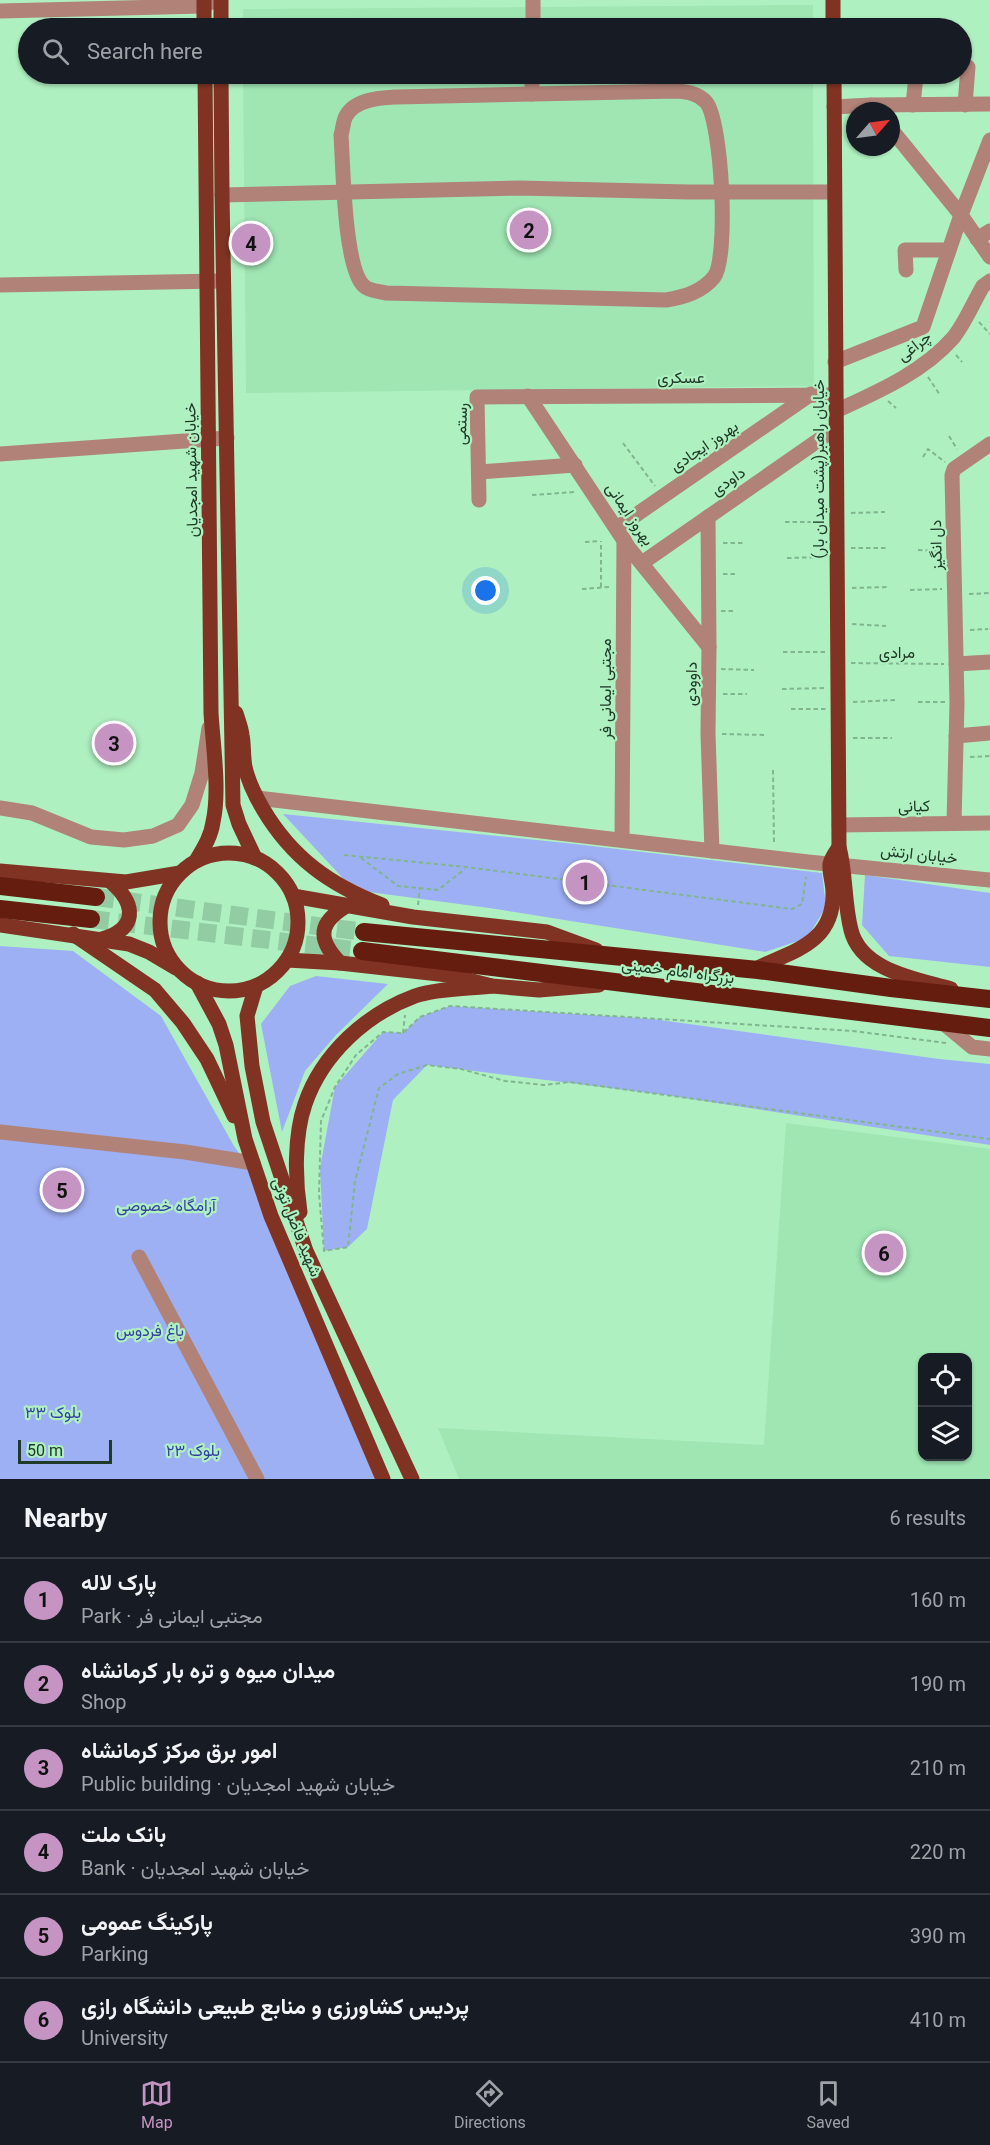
<!DOCTYPE html>
<meta charset="utf-8">
<style>
body{margin:0;font-family:Roboto,Vazirmatn,sans-serif;background:#242831;color:#f1f3f6}
.controls{position:absolute;right:18px;bottom:18px;display:grid;overflow:hidden;border-radius:12px;box-shadow:0 2px 4px #0004}
.controls button{width:54px;height:54px;display:grid;place-items:center;padding:0;border:0;border-bottom:2px solid #363941;background:#171b24;color:#f1f3f6;font:30px sans-serif}
.compass{position:absolute;left:846px;top:102px;width:54px;height:54px;border-radius:50%;background:#171b24;box-shadow:0 2px 4px #0004;rotate:62deg}
.scale{position:absolute;left:18px;bottom:15px;width:94px;box-sizing:border-box;padding-left:6px;border:3px solid #203a28;border-top:0;font-size:16px;line-height:21px;white-space:nowrap;color:#203a28;-webkit-text-stroke:4px #aff0c1;paint-order:stroke}
.you{position:absolute;left:486px;top:591px;width:21px;height:21px;margin:-15px;border:4px solid #fff;border-radius:50%;background:#1a73e8;box-shadow:0 0 0 9px #1a73e833}
.badge{display:grid;place-items:center;width:39px;height:39px;border-radius:50%;background:#c594c2;color:#111;font-size:20px;font-weight:700}
.pin{position:absolute;translate:-50% -50%;border:3px solid #fff;box-shadow:0 2px 6px #0006}
.list{margin:0;padding:0;list-style:none}
h2{display:flex;justify-content:space-between;align-items:center;height:78px;margin:0;padding:0 24px;font-size:26px}
h2 small{font-size:20px;font-weight:400;color:#9ea1a6}
.list li{display:grid;grid-template-columns:39px 1fr auto;gap:18px;align-items:center;box-sizing:border-box;height:84px;padding:0 24px;border-top:2px solid #363941}
.list b{display:block;font-size:22px;white-space:nowrap}
.list p{margin:0;font-size:20px;white-space:nowrap;color:#9ea1a6}
.list em{font-size:20px;font-style:normal;color:#9ea1a6}
.icon{flex:none;width:33px;height:33px;fill:none;stroke:currentColor;stroke-width:2;stroke-linecap:round;stroke-linejoin:round}
.map{position:relative;flex:none;width:990px;height:1479px;overflow:hidden}
.search{position:absolute;background:#171b24;box-shadow:0 2px 4px #0004;left:18px;right:18px;top:18px;height:66px;display:flex;align-items:center;gap:15px;box-sizing:border-box;padding:0 21px;border-radius:33px;color:#9ea1a6;font-size:22px}
.sheet{height:582px;background:#171b24}
nav{display:flex;justify-content:space-around;align-items:center;box-sizing:border-box;height:84px;border-top:2px solid #363941;background:#171b24;font-size:16px;color:#9ea1a6}
nav a{display:grid;justify-items:center;gap:3px}
nav .on{color:#c594c2}
.map>svg:first-child{display:block}
.built{fill:#9fe6b3;fill-rule:evenodd}
.green{fill:#9eb0f4}
.lines{fill:none;stroke-linecap:round;stroke-linejoin:round}
.highway-tunnel{stroke:#92cca2;stroke-width:18;stroke-dasharray:18 9;stroke-linecap:butt}
.path{stroke:#81b590;stroke-width:2;stroke-dasharray:4.5 3;stroke-linecap:butt}
.minor{stroke:#b08278;stroke-width:15}
.major{stroke:#813323;stroke-width:15}
.highway{stroke:#651d0f;stroke-width:18}
.labels{text-anchor:middle;dominant-baseline:central;stroke-width:4.5;stroke-linejoin:round;paint-order:stroke}
.street-label{font-size:16px;fill:#203a28;stroke:#aff0c1}
.park-label{font-size:16px;fill:#353fa4;stroke:#aff0c1}
</style>
<div class="map">
<svg width="990" height="1479" viewBox="0 0 990 1479">
<rect width="100%" height="100%" fill="#aff0c1"/>
<g class="built">
<polygon points="813,5 813,28 243,28 243,9"/>
<polygon points="243,74 813,74 814,386 246,393"/>
<path d="M786 1123 990 1149V1479H459L438 1428 764 1445ZM922 1358H968V1456H922Z"/>
</g>
<g class="green">
<polygon points="283,814 575,844 822,873 826,907 807,938 765,952 489,908 354,890"/>
<polygon points="865,875 990,893 990,967 889,956 862,925"/>
<polygon points="0,946 73,951 161,1016 234,1146 260,1182 375,1479 0,1479"/>
<polygon points="316,976 388,984 336,1035 305,1071 282,1132 261,1024 290,986"/>
<polygon points="450,1006 653,1019 939,1059 990,1064 990,1145 665,1095 427,1065 393,1100 367,1229 348,1247 324,1251 320,1168 335,1087 383,1032 403,1033 420,1017"/>
</g>
<g class="lines">
<g class="highway-tunnel">
<polyline points="96,897 364,932"/>
<polyline points="91,919 362,951"/>
</g>
<g class="path">
<polyline points="979,322 990,334"/>
<polyline points="956,355 962,362"/>
<polyline points="928,377 940,395"/>
<polyline points="888,401 896,408"/>
<polyline points="949,436 957,449"/>
<polyline points="623,443 655,486"/>
<polyline points="923,457 928,449 945,462"/>
<polyline points="532,495 575,492"/>
<polyline points="851,513 885,512"/>
<polyline points="785,522 824,522"/>
<polyline points="585,542 600,541"/>
<polyline points="723,543 744,543"/>
<polyline points="851,548 887,548"/>
<polyline points="918,550 939,551"/>
<polyline points="787,558 825,557"/>
<polyline points="723,574 737,574"/>
<polyline points="601,587 601,541"/>
<polyline points="852,588 887,587"/>
<polyline points="582,589 609,587"/>
<polyline points="910,590 942,589"/>
<polyline points="969,594 990,593"/>
<polyline points="721,611 734,611"/>
<polyline points="852,624 886,626"/>
<polyline points="970,630 988,629"/>
<polyline points="783,652 825,652"/>
<polyline points="851,663 944,664"/>
<polyline points="721,669 754,670"/>
<polyline points="782,689 826,688"/>
<polyline points="723,694 747,694"/>
<polyline points="853,702 895,700"/>
<polyline points="918,702 945,702"/>
<polyline points="791,709 826,709"/>
<polyline points="722,734 765,735"/>
<polyline points="853,738 892,738"/>
<polyline points="970,757 990,756"/>
<polyline points="773,770 774,845"/>
<polyline points="344,855 466,867 792,909 802,904 806,877"/>
<polyline points="361,858 398,886 438,890 465,869"/>
<polyline points="418,905 420,887"/>
<polyline points="403,1033 405,1015"/>
<polyline points="946,1043 853,1031 450,1006 420,1017 403,1033 383,1032 356,1055 335,1087 321,1121 319,1194 324,1251 348,1247 355,1181 379,1088 398,1074 427,1065 461,1069 505,1081 544,1085 570,1082 990,1139"/>
</g>
<g class="minor">
<polyline points="0,11 204,6 215,0"/>
<polyline points="533,28 533,0"/>
<path d="M677 91C687 92 698 93 706 102 722 121 729 258 714 277 702 292 684 297 666 300L386 293C379 291 369 291 364 286 344 269 343 164 341 135 343 129 343 121 346 116 355 99 380 98 396 97Z"/>
<polyline points="532,94 532,74"/>
<polyline points="871,105 990,104"/>
<polyline points="913,105 916,76"/>
<polyline points="965,105 968,67"/>
<polyline points="834,107 871,105 876,111"/>
<polyline points="891,129 961,215 990,257"/>
<polyline points="222,195 518,188 688,192 834,192"/>
<polyline points="977,239 990,231"/>
<polyline points="906,270 905,250 949,250"/>
<polyline points="0,285 220,281"/>
<polyline points="835,362 923,327 961,215 990,140"/>
<polyline points="528,396 629,548 709,647"/>
<path d="M836 411C877 392 922 373 953 338 965 323 973 303 983 286L990 281"/>
<polyline points="0,454 227,438"/>
<polyline points="479,472 575,465"/>
<polyline points="479,500 477,397 835,395"/>
<polyline points="708,517 709,647 708,734 712,851"/>
<polyline points="617,528 811,394"/>
<polyline points="642,563 836,428"/>
<polyline points="956,664 990,662"/>
<polyline points="956,736 990,733"/>
<polyline points="257,798 808,862 990,880"/>
<polyline points="0,808 32,813 91,837 124,840 153,836 178,825 192,805 202,773 209,728"/>
<polyline points="954,823 957,703 952,475 954,469 990,444"/>
<polyline points="839,825 990,823"/>
<polyline points="622,839 624,539"/>
<polyline points="942,1022 972,1047 990,1049"/>
<polyline points="0,1132 185,1152 253,1163"/>
<polyline points="139,1257 257,1479"/>
</g>
<g class="major">
<polyline points="204,0 204,28"/>
<polyline points="221,0 221,28"/>
<polyline points="833,0 833,28"/>
<polyline points="221,74 222,195 233,805 239,824 255,858"/>
<path d="M834 74 839 847C846 874 844 903 851 930 861 971 917 979 951 989"/>
<path d="M236 713C238 720 241 727 242 735 244 745 243 757 245 767 248 781 256 797 263 809 292 858 330 885 382 905"/>
<circle cx="229" cy="922" r="69"/>
<path d="M196 861C203 849 211 837 213 822 220 791 213 746 211 713L205 74"/>
<polyline points="0,871 126,882 180,873"/>
<polyline points="293,896 413,917 547,932 596,950"/>
<polyline points="0,925 129,944 149,952 176,968"/>
<polyline points="73,934 155,990 183,1023 207,1059 234,1116"/>
<path d="M102 939C137 929 137 905 111 882"/>
<polyline points="287,960 340,963 448,975 492,986 539,990 599,985"/>
<path d="M340 963C316 938 319 922 348 905"/>
<path d="M753 970C791 951 834 945 833 892 833 883 829 872 830 864 831 858 836 852 839 847"/>
<polyline points="197,983 219,1024 226,1045 245,1139 271,1216 383,1479"/>
<polyline points="256,986 247,1016 252,1066 263,1122 306,1251 412,1479"/>
<path d="M300 1212C295 1180 294 1136 305 1104 322 1054 366 1014 415 996 439 988 468 989 492 986"/>
</g>
<g class="highway">
<polyline points="0,886 96,897"/>
<polyline points="0,909 91,919"/>
<polyline points="364,932 758,970 891,988 990,999"/>
<polyline points="362,951 990,1028"/>
</g>
</g>
<g class="labels">
<g class="street-label">
<text transform="translate(914 346) rotate(-38)">چراغی</text>
<text x="681" y="377">عسکری</text>
<text transform="translate(461 424) rotate(-88)">رستمی</text>
<text transform="translate(704 446) rotate(-34)">بهروز ایجادی</text>
<text transform="translate(818 469) rotate(-90)">خیابان راهبر(پشت میدان بار)</text>
<text transform="translate(191 470) rotate(-91)">خیابان شهید امجدیان</text>
<text transform="translate(728 481) rotate(-35)">داودی</text>
<text transform="translate(630 514) rotate(56)">بهروز ایمانی</text>
<text transform="translate(936 545) rotate(-91)">دل انگیز</text>
<text x="897" y="652">مرادی</text>
<text transform="translate(691 684) rotate(-89)">داوودی</text>
<text transform="translate(605 689) rotate(-90)">مجتبی ایمانی فر</text>
<text transform="translate(914 806) rotate(-1)">کیانی</text>
<text transform="translate(919 854) rotate(6)">خیابان ارتش</text>
<text transform="translate(678 971) rotate(7)">بزرگراه امام خمینی</text>
<text transform="translate(297 1227) rotate(68)">شهید فاضل تونی</text>
</g>
<g class="park-label">
<text x="166" y="1205">آرامگاه خصوصی</text>
<text x="150" y="1330">باغ فردوس</text>
<text x="53" y="1412">بلوک ۳۳</text>
<text x="193" y="1450">بلوک ۲۳</text>
</g>
</g>
</svg>
<div class="controls">
<button><svg class="icon" aria-label="locate" viewBox="0 0 24 24"><circle cx="12" cy="12" r="6"/><path d="M12 2v4M12 18v4M2 12h4M18 12h4"/></svg></button>
<button><svg class="icon" aria-label="layers" viewBox="0 0 24 24"><path d="M12 4l9 5-9 5-9-5zM3 14l9 5 9-5"/></svg></button>
</div>
<svg class="compass" viewBox="-18 -18 36 36"><path d="M0-13l5 13h-10z" fill="#e53935"/><path d="M0 13l5-13h-10z" fill="#9ea1a6"/></svg>
<div class="scale">50 m</div>
<div class="you"></div>
<div class="pin badge" style="left:585px;top:882px">1</div>
<div class="pin badge" style="left:529px;top:230px">2</div>
<div class="pin badge" style="left:114px;top:743px">3</div>
<div class="pin badge" style="left:251px;top:243px">4</div>
<div class="pin badge" style="left:62px;top:1190px">5</div>
<div class="pin badge" style="left:884px;top:1253px">6</div>
<div class="search"><svg class="icon" aria-label="search" viewBox="0 0 24 24"><circle cx="10" cy="10" r="6"/><path d="M15 15l6 6"/></svg>Search here</div>
</div>
<section class="sheet">
<h2>Nearby<small>6 results</small></h2>
<ul class="list">
<li><span class="badge">1</span><div><b>پارک لاله</b><p>Park · مجتبی ایمانی فر</p></div><em>160 m</em></li>
<li><span class="badge">2</span><div><b>میدان میوه و تره بار کرمانشاه</b><p>Shop</p></div><em>190 m</em></li>
<li><span class="badge">3</span><div><b>امور برق مرکز کرمانشاه</b><p>Public building · خیابان شهید امجدیان</p></div><em>210 m</em></li>
<li><span class="badge">4</span><div><b>بانک ملت</b><p>Bank · خیابان شهید امجدیان</p></div><em>220 m</em></li>
<li><span class="badge">5</span><div><b>پارکینگ عمومی</b><p>Parking</p></div><em>390 m</em></li>
<li><span class="badge">6</span><div><b>پردیس کشاورزی و منابع طبیعی دانشگاه رازی</b><p>University</p></div><em>410 m</em></li>
</ul>
</section>
<nav>
<a class="on"><svg class="icon" aria-label="map" viewBox="0 0 24 24"><path d="M3 6l6-2 6 2 6-2v14l-6 2-6-2-6 2zM9 4v14M15 6v14"/></svg>Map</a>
<a><svg class="icon" aria-label="directions" viewBox="0 0 24 24"><path d="M12 3l9 9-9 9-9-9zM9 14v-3h6M13 9l2 2-2 2"/></svg>Directions</a>
<a><svg class="icon" aria-label="saved" viewBox="0 0 24 24"><path d="M7 4h10v16l-5-4-5 4z"/></svg>Saved</a>
</nav>
